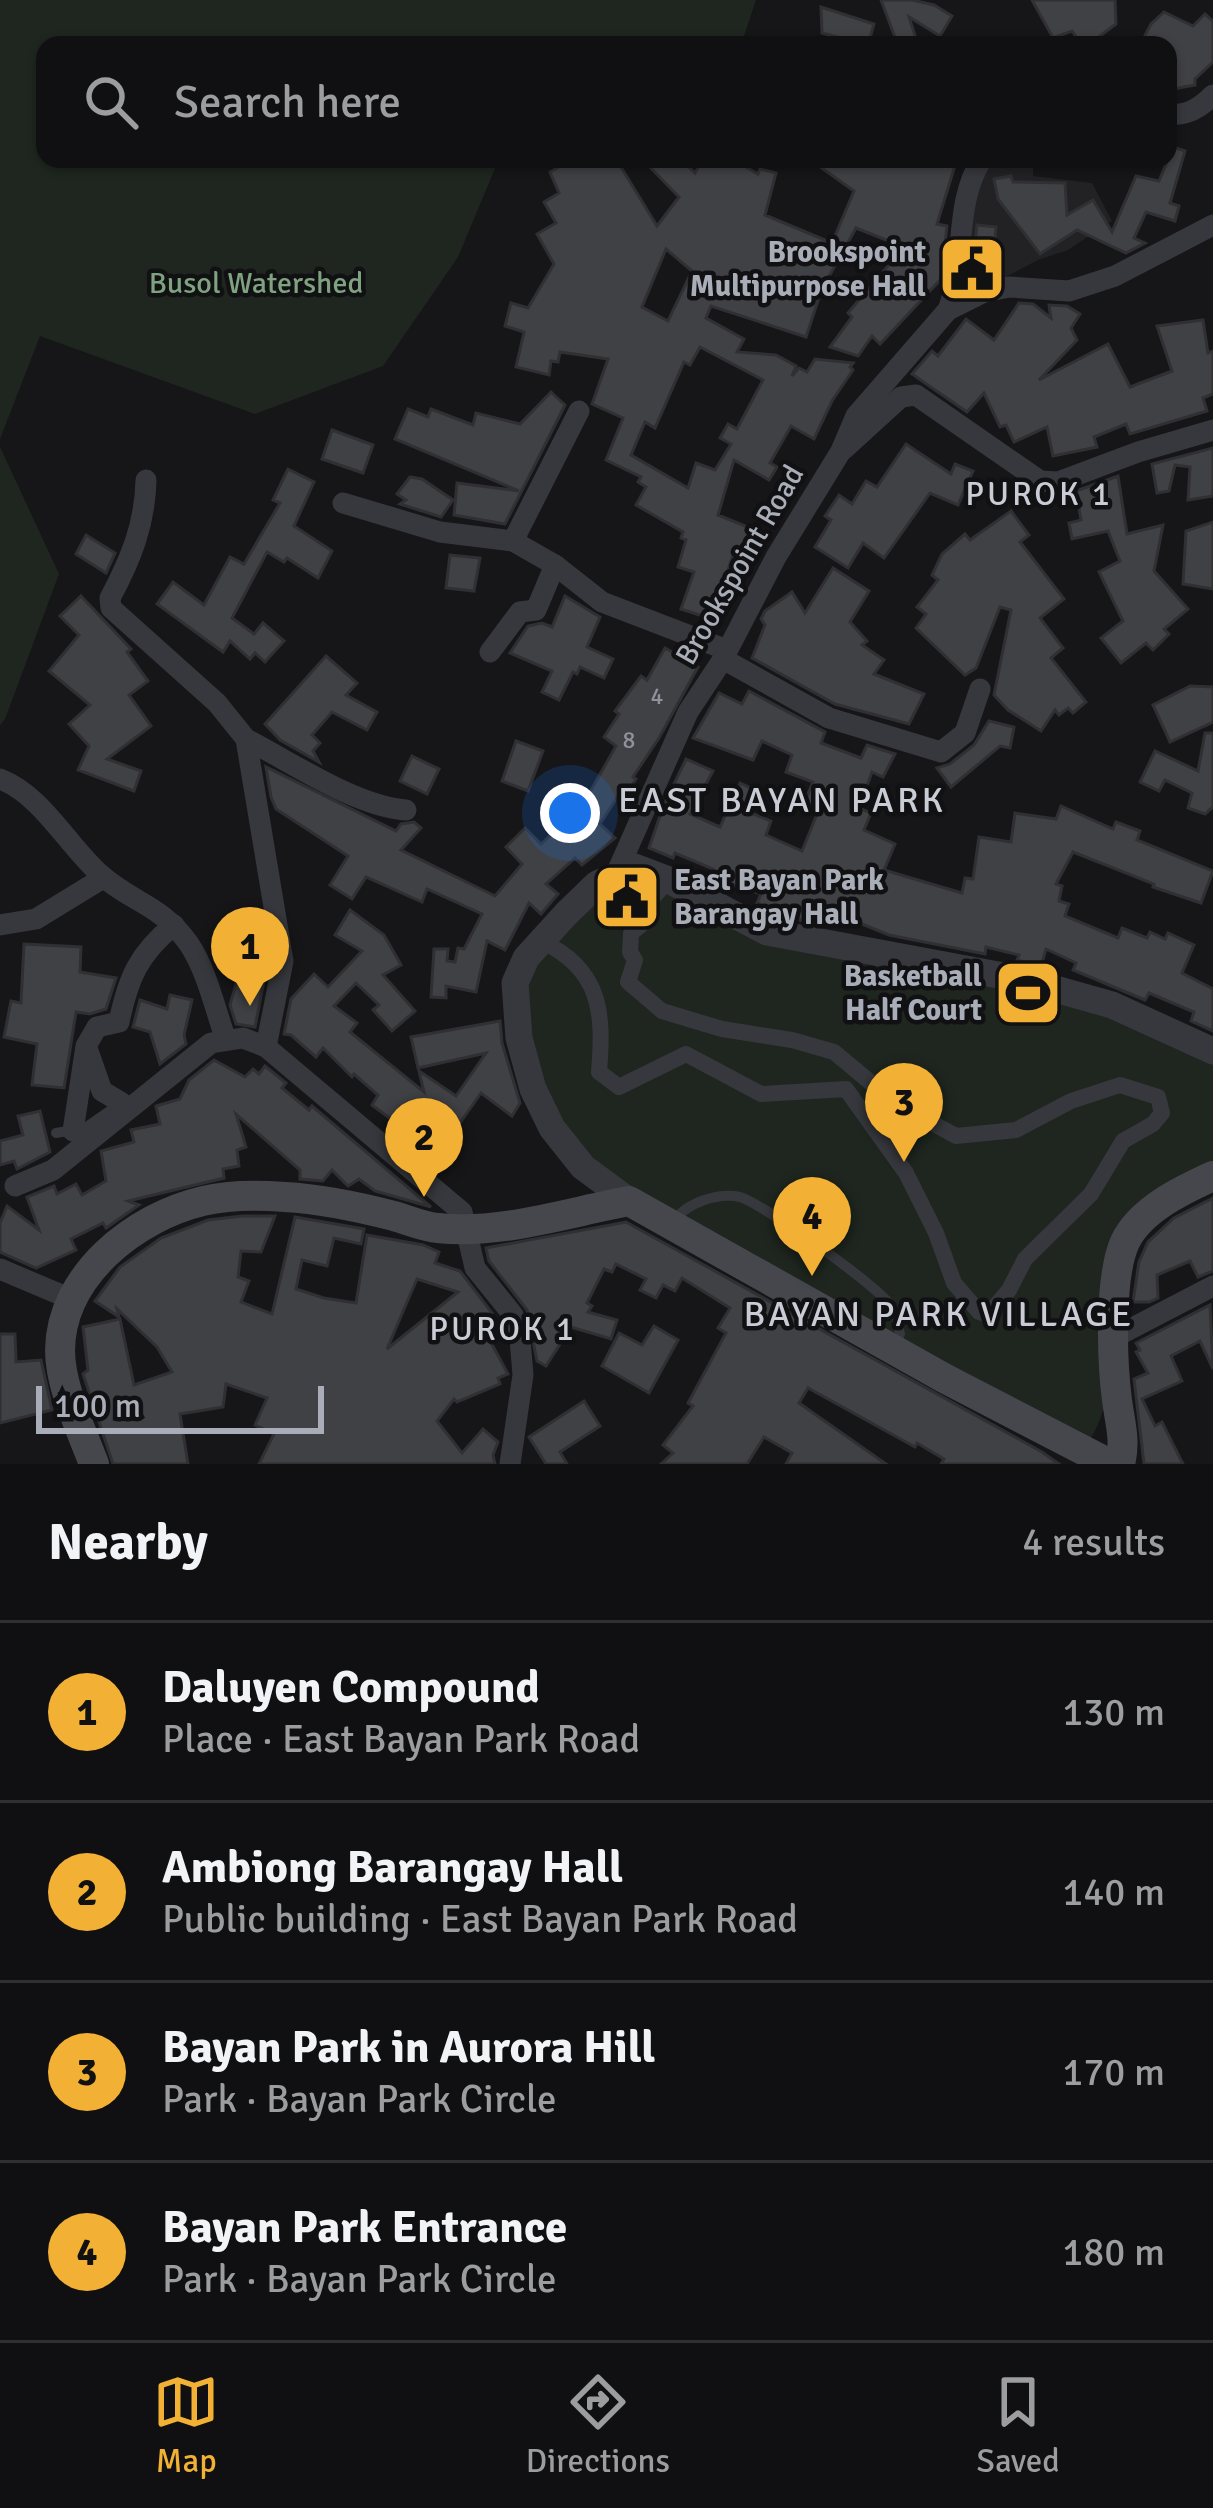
<!DOCTYPE html>
<meta charset="utf-8">
<style>
body{margin:0;font-family:Signika,sans-serif;background:#19191b;color:#f1f3f6}
.scale{position:absolute;left:36px;bottom:30px;width:288px;box-sizing:border-box;padding-left:12px;border:6px solid #a8adb8;border-top:0;font-size:33px;line-height:42px;white-space:nowrap;color:#a8adb8;-webkit-text-stroke:9px #111113;paint-order:stroke}
.you{position:absolute;left:570px;top:813px;width:42px;height:42px;margin:-30px;border:9px solid #fff;border-radius:50%;background:#1a73e8;box-shadow:0 0 0 18px #1a73e833}
.badge{display:grid;place-items:center;width:78px;height:78px;border-radius:50%;background:#f2b134;color:#111;font-size:39px;font-weight:700}
.pin{position:absolute;translate:-50% -99px;filter:drop-shadow(0 3px 6px #0008)}
.pin::after{content:'';position:absolute;top:63px;width:42px;height:36px;background:inherit;clip-path:polygon(0 0,100% 0,50% 100%)}
.list{margin:0;padding:0;list-style:none}
h2{display:flex;justify-content:space-between;align-items:center;height:156px;margin:0;padding:0 48px;font-size:51px}
h2 small{font-size:39px;font-weight:400;color:#9c9d9f}
.list li{display:grid;grid-template-columns:78px 1fr auto;gap:36px;align-items:center;box-sizing:border-box;height:180px;padding:0 48px;border-top:3px solid #303032}
.list b{display:block;font-size:45px;white-space:nowrap}
.list p{margin:0;font-size:39px;white-space:nowrap;color:#9c9d9f}
.list em{font-size:39px;font-style:normal;color:#9c9d9f}
.icon{flex:none;width:66px;height:66px;fill:none;stroke:currentColor;stroke-width:2;stroke-linecap:round;stroke-linejoin:round}
.map{position:relative;flex:none;width:1213px;height:1464px;overflow:hidden}
.search{position:absolute;background:#101012;box-shadow:0 3px 9px #0004;left:36px;right:36px;top:36px;height:132px;display:flex;align-items:center;gap:30px;box-sizing:border-box;padding:0 42px;border-radius:24px;color:#9c9d9f;font-size:45px}
.sheet{height:876px;background:#101012}
nav{display:flex;justify-content:space-around;align-items:center;box-sizing:border-box;height:168px;border-top:3px solid #303032;background:#101012;font-size:33px;color:#9c9d9f}
nav a{display:grid;justify-items:center;gap:6px}
nav .on{color:#f2b134}
.map>svg:first-child{display:block}
.built{fill:#222225}
.green{fill:#1e261f}
.building{fill:#404145;stroke:#303034;stroke-width:3;fill-rule:evenodd}
.lines{fill:none;stroke-linecap:round;stroke-linejoin:round}
.service{stroke:#37383d;stroke-width:10}
.pedestrian{stroke:#37383d;stroke-width:16}
.minor{stroke:#37383d;stroke-width:21}
.tertiary{stroke:#37383d;stroke-width:27}
.secondary{stroke:#45474d;stroke-width:30}
.labels{text-anchor:middle;dominant-baseline:central;stroke-width:9;stroke-linejoin:round;paint-order:stroke}
.number-label{font-size:24px;fill:#8e929b}
.poi-label{font-size:30px;font-weight:bold;fill:#a8adb8;stroke:#111113;text-anchor:end}
.park-label{font-size:30px;fill:#7fa381;stroke:#111113}
.street-label{font-size:30px;fill:#a8adb8;stroke:#111113}
.neighbourhood-label{font-size:33px;letter-spacing:3px;fill:#c9ccd4;stroke:#111113}
.quarter-label{font-size:36px;letter-spacing:3px;fill:#c9ccd4;stroke:#111113}
</style>
<div class="map">
<svg width="1213" height="1464" viewBox="0 0 1213 1464">
<rect width="100%" height="100%" fill="#161618"/>
<polygon class="built" points="993,159 1033,159 1033,176 1092,183 1112,221 1068,250 1038,260 996,282 988,268 999,256 966,253 977,187"/>
<g class="green">
<polygon points="0,0 756,0 741,45 45,45 45,159 499,159 458,257 383,366 255,414 40,336 0,439"/>
<polygon points="0,447 59,574 5,719 0,725"/>
<path d="M640 879 696 905 1107 1015 1213 1064V1164L1129 1218C1122 1270 1118 1403 1089 1441L633 1192C574 1147 535 1100 529 1022 528 1012 523 995 526 985 531 965 551 947 565 933 595 903 600 894 640 879Z"/>
</g>
<g class="building">
<polygon points="881,0 912,0 934,5 952,16 940,36 909,17 918,45 898,45"/>
<polygon points="1032,0 1115,0 1116,24 1088,45 1082,45 1072,31 1053,38"/>
<polygon points="821,7 874,24 868,45 822,33"/>
<polygon points="1164,12 1193,26 1205,14 1213,21 1213,62 1195,79 1195,85 1168,90 1168,45 1140,45 1151,24"/>
<polygon points="1173,147 1185,151 1170,203 1179,206 1175,221 1146,212 1134,238 1145,243 1126,253 1077,230 1040,254 998,199 994,179 1011,176 1013,182 1065,183 1067,215 1093,200 1112,232 1136,176 1159,181"/>
<path d="M572 159H616L657 226 679 197 642 159H681L695 173 703 159H732L758 174 760 169 776 173 765 215 832 243 854 191 809 159H957L937 224 947 226 941 279 880 344 872 336 858 356 830 347 852 317 848 313 904 247 856 228 822 289 806 337 711 306 706 318 744 339 737 352 776 355 796 366 792 376 799 368 807 372 815 359 853 363 850 367 853 370 832 401 814 439 791 426 770 463 777 467 769 480 734 460 718 515 755 530 743 559 733 555 712 619 681 609 694 572 678 567 686 540 681 538 683 532 636 505 646 487 638 482 641 477 606 460 623 418 592 404 608 359 560 352 558 362 551 361 549 375 516 367 524 332 505 326 511 303 528 308 554 264 537 234 556 223 544 202 559 193 550 172ZM666 249 692 271 668 321 642 307ZM700 347 763 380 737 429 728 424 720 438 731 444 715 470 696 463 688 488 631 455 645 422 655 428 684 362 690 365Z"/>
<polygon points="977,225 996,227 993,261 971,281"/>
<polygon points="1019,303 1033,304 1051,318 1049,305 1067,306 1080,314 1071,328 1077,340 1039,380 1108,344 1130,387 1172,371 1157,326 1203,320 1208,353 1213,351 1213,394 1203,398 1207,411 1130,434 1126,424 1094,437 1097,447 1053,456 1047,427 1014,442 1006,425 1000,427 984,393 967,412 912,374 932,351 938,356 966,319 994,340"/>
<polygon points="551,392 565,405 505,524 454,515 457,483 519,491 395,439 408,409 428,417 431,409 473,425 476,413 520,424"/>
<polygon points="332,430 373,445 363,473 322,459"/>
<polygon points="906,444 951,474 955,464 973,471 958,505 930,493 884,558 863,543 848,568 815,547 831,520 825,516 839,495 852,504 866,481 877,487"/>
<polygon points="1213,448 1213,496 1188,500 1190,467 1175,465 1169,491 1157,493 1152,464"/>
<polygon points="288,469 314,482 294,526 332,551 318,578 287,558 284,562 267,552 232,618 254,634 263,623 284,641 265,662 255,653 250,659 230,641 223,652 157,604 173,582 204,605 230,557 244,564 280,503 273,500"/>
<polygon points="1118,476 1127,534 1163,525 1154,571 1188,609 1164,629 1169,634 1153,650 1146,643 1121,663 1101,638 1123,621 1099,572 1120,561 1108,531 1072,539 1069,523 1081,520 1076,491"/>
<polygon points="410,477 422,479 453,500 441,517 400,504 406,500 397,494"/>
<polygon points="1011,511 1029,535 1020,542 1064,599 1040,618 1063,648 1051,658 1086,702 1073,713 1068,708 1059,715 1055,710 1041,731 1008,710 994,695 1011,610 1000,607 976,668 965,675 916,628 926,614 917,607 938,580 932,575 942,554 965,534 970,540"/>
<polygon points="1213,522 1213,589 1183,584 1186,531"/>
<polygon points="86,535 115,553 106,573 76,554"/>
<polygon points="450,555 480,558 474,591 446,588"/>
<polygon points="833,568 869,591 850,622 867,641 862,645 884,660 874,674 924,694 909,724 835,704 752,658 765,625 761,619 765,611 792,592 805,613"/>
<polygon points="81,596 131,649 127,652 148,681 129,695 151,726 107,759 141,771 134,791 78,770 89,746 69,724 90,705 49,671 79,635 60,616"/>
<polygon points="565,596 600,617 587,647 613,659 604,678 580,667 577,674 573,672 559,700 542,692 552,671 510,653 528,626 542,623 552,627"/>
<polygon points="665,648 679,656 683,649 699,655 693,664 698,667 659,738 633,777 636,779 625,797 620,793 600,824 615,838 582,865 575,858 546,884 558,894 541,914 529,903 505,950 487,941 476,992 446,986 446,998 431,997 434,949 448,949 447,961 455,962 458,948 464,949 482,914 427,889 422,902 366,877 352,899 330,885 348,856 276,809 271,797 266,767 396,831 401,824 414,822 421,828 401,850 495,896 522,864 506,847 525,828 541,844 582,806 616,746 604,737 619,714 615,711 641,676 647,680"/>
<polygon points="326,656 357,683 346,695 377,712 367,730 332,712 312,735 320,743 313,751 319,762 280,740 265,724"/>
<polygon points="1190,686 1213,687 1213,722 1170,742 1153,705"/>
<polygon points="749,691 825,732 821,743 861,758 867,745 895,754 883,777 872,772 859,808 871,813 864,830 895,844 884,870 962,893 965,878 973,879 979,837 1011,842 1015,813 1056,819 1061,806 1113,829 1116,822 1140,831 1137,840 1213,871 1201,903 1153,887 1154,884 1073,852 1056,884 1062,886 1059,901 1069,904 1065,916 1118,938 1122,928 1147,938 1150,932 1165,939 1168,933 1194,945 1182,973 1213,989 1213,1031 1191,1021 1194,1012 1149,993 1145,1000 1073,970 1076,963 1046,949 1041,966 1017,960 1019,955 986,947 985,954 889,935 835,913 831,926 800,920 757,903 761,894 709,877 713,869 675,853 673,858 649,848 663,807 686,759 713,771 690,814 720,827 740,783 757,791 751,813 771,821 766,835 802,851 817,814 802,808 813,782 786,772 792,755 762,741 753,760 693,738 719,693 742,704"/>
<polygon points="989,721 1014,727 1010,748 1000,746 951,787 937,768 950,764 974,745"/>
<polygon points="1205,733 1213,733 1213,807 1205,814 1188,808 1192,793 1165,780 1159,791 1140,782 1155,751 1198,771"/>
<polygon points="516,741 543,751 528,791 502,781"/>
<polygon points="412,756 439,769 427,794 400,781"/>
<polygon points="350,910 384,935 401,965 383,975 415,1011 392,1031 373,1010 379,1005 356,983 334,1006 357,1023 350,1032 424,1092 419,1071 456,1096 486,1053 418,1068 411,1037 500,1021 502,1043 520,1103 512,1116 481,1093 460,1123 439,1109 415,1142 399,1131 399,1125 372,1105 378,1095 354,1074 352,1077 323,1048 316,1057 291,1035 284,1034 291,999 314,974 328,987 362,951 335,935"/>
<polygon points="24,944 81,947 80,972 116,978 106,1009 90,1014 76,1012 64,1088 32,1085 37,1044 4,1037 11,1001 21,1003"/>
<polygon points="239,973 264,980 255,1027 236,1024 230,1005"/>
<polygon points="170,995 192,1000 184,1035 186,1044 160,1064 150,1032 133,1027 140,1000 167,1009"/>
<polygon points="214,1060 245,1077 253,1069 259,1074 265,1066 286,1083 282,1088 309,1110 312,1106 431,1207 375,1191 359,1179 348,1186 332,1170 323,1181 300,1179 300,1170 236,1114 246,1147 237,1150 239,1166 223,1169 224,1178 128,1201 139,1205 106,1228 103,1223 71,1239 76,1250 36,1268 0,1252 0,1223 7,1206 39,1230 27,1197 54,1186 57,1194 76,1184 82,1195 106,1181 101,1151 134,1142 131,1130 160,1124 156,1106 180,1099 189,1080"/>
<polygon points="40,1111 50,1152 17,1169 14,1161 0,1165 0,1141 23,1135 18,1116"/>
<polygon points="1213,1198 1213,1271 1198,1277 1190,1261 1157,1275 1158,1298 1149,1302 1133,1302 1139,1262 1148,1242 1174,1218"/>
<path d="M242 1216H275L261 1252 241 1251 238 1277 249 1281 241 1302 272 1314 295 1217 364 1229 361 1244 334 1238 327 1266 302 1260 296 1289 324 1298 356 1303 367 1235 423 1245 439 1252 435 1263 460 1271 492 1313 481 1324 508 1374 498 1378 500 1384 457 1402 454 1399 437 1421 462 1453 483 1429 498 1442 493 1455 495 1464H259L274 1434 255 1425 267 1398 226 1384 223 1407 180 1414 188 1464H113L83 1374 88 1370 83 1327 120 1319 134 1385 172 1372 157 1347 117 1309 119 1317 95 1301 120 1267 161 1238 208 1220ZM417 1279 458 1292 387 1349Z"/>
<polygon points="626,1222 1042,1452 1059,1464 941,1464 944,1459 917,1443 915,1447 808,1388 799,1403 886,1464 786,1464 792,1453 764,1437 747,1464 661,1464 673,1453 663,1445 693,1406 688,1403 726,1333 718,1328 730,1308 682,1278 675,1291 663,1285 656,1298 640,1290 646,1279 616,1264 612,1272 604,1269 587,1303 592,1306 588,1312 617,1320 611,1339 571,1327 546,1366 537,1361 527,1310 489,1261 486,1248"/>
<polygon points="1210,1305 1213,1369 1200,1341 1171,1356 1182,1381 1142,1399 1155,1426 1162,1422 1183,1464 1144,1464 1134,1379 1148,1373 1136,1352 1140,1350 1136,1343"/>
<polygon points="654,1326 678,1340 649,1393 602,1366 619,1333 642,1345"/>
<polygon points="0,1334 15,1334 16,1362 41,1360 52,1410 0,1423"/>
<polygon points="584,1401 600,1426 560,1452 567,1464 546,1464 529,1437"/>
</g>
<g class="lines">
<g class="service">
<polyline points="56,1133 85,1128 118,1105"/>
<path d="M674 1222C685 1203 718 1192 740 1197 763 1204 878 1286 892 1307 897 1313 898 1326 900 1334L894 1346"/>
</g>
<path class="pedestrian" d="M541 941C601 969 604 1012 599 1072L619 1087 686 1054 761 1094 846 1089 906 1173 936 1233 954 1283 979 1312 988 1315 1009 1290 1025 1259 1091 1194 1123 1141 1153 1124 1162 1113 1158 1097 1120 1085 1071 1101 1016 1130 956 1136 894 1102 834 1052 792 1040 722 1029 662 1011 628 982 635 960 630 952 631 933 640 926 642 909 669 880"/>
<g class="minor">
<path d="M1168 115C1188 115 1199 109 1213 95"/>
<polyline points="948,310 984,292 1009,287 1069,291 1115,276 1213,225"/>
<polyline points="844,449 901,397 916,395 1040,481 1058,482 1138,452 1213,430"/>
<path d="M146 480C145 524 131 559 110 598L111 608 217 703 246 739 283 961 266 1047"/>
<polyline points="343,503 440,532 513,541 555,565 602,602 727,650"/>
<polyline points="513,541 579,411"/>
<polyline points="490,652 520,612 536,610 555,565"/>
<polyline points="723,659 829,718 941,752 965,733 980,689"/>
<path d="M246 739C293 763 355 806 406 810"/>
<path d="M0 779C42 795 68 846 101 875 131 902 162 905 189 944 207 971 215 1009 226 1040"/>
<path d="M617 872 688 712 723 659 776 557 841 451 856 416 948 310C967 260 953 204 982 159"/>
<polyline points="0,925 36,919 103,878"/>
<polyline points="88,1051 102,1091 122,1103"/>
<path d="M73 1131 86 1046 97 1027 119 1022C128 979 138 954 174 925"/>
<polyline points="15,1186 53,1170 211,1043 243,1038 266,1047 462,1212 475,1268 513,1315 520,1339 523,1375 510,1464"/>
<polyline points="0,1269 71,1299"/>
<polyline points="1115,1337 1213,1286"/>
</g>
<polyline class="tertiary" points="629,1201 583,1167 552,1128 533,1089 519,1038 515,983 526,958 566,914 597,884 635,867 669,880 767,932 1020,979 1112,1005 1213,1051"/>
<g class="secondary">
<path d="M94 1464C81 1429 60 1387 60 1350 61 1275 135 1217 203 1201 228 1195 259 1195 285 1197 321 1199 359 1207 394 1216 408 1220 424 1227 438 1228 500 1235 569 1212 629 1201L944 1378 1110 1464"/>
<path d="M1120 1464C1126 1440 1120 1424 1117 1400 1112 1362 1109 1277 1125 1242 1140 1210 1182 1190 1213 1176"/>
</g>
</g>
<defs>
<symbol id="civic-square" viewBox="-11 -11 22 22"><rect x="-9" y="-9" width="18" height="18" rx="4" fill="#f2b134" stroke="#111113"/><path d="M-.6-6.5H3V-4.5H.6V-3L4-1V1h2V6H-6V1h2V-1L-.6-3ZM-1.2 2.5V6h2.4V2.5Z" fill="#111"/></symbol>
<symbol id="stadium-square" viewBox="-11 -11 22 22"><rect x="-9" y="-9" width="18" height="18" rx="4" fill="#f2b134" stroke="#111113"/><path d="M0-5a6.5 5 0 1 0 0 10a6.5 5 0 1 0 0-10ZM-3.5-1.8h7v3.6h-7Z" fill="#111"/></symbol>
</defs>
<g fill-rule="evenodd">
<use href="#civic-square" x="934" y="231" width="76" height="76"/>
<use href="#civic-square" x="589" y="859" width="76" height="76"/>
<use href="#stadium-square" x="990" y="955" width="76" height="76"/>
</g>
<g class="labels">
<g class="number-label">
<text x="657" y="696">4</text>
<text x="629" y="740">8</text>
</g>
<g class="poi-label">
<text x="926" y="252">Brookspoint<tspan x="926" dy="34">Multipurpose Hall</tspan></text>
<text x="674" y="880" text-anchor="start">East Bayan Park<tspan x="674" dy="34">Barangay Hall</tspan></text>
<text x="982" y="976">Basketball<tspan x="982" dy="34">Half Court</tspan></text>
</g>
<g class="park-label">
<text x="256" y="283">Busol Watershed</text>
</g>
<g class="street-label">
<text transform="translate(740 565) rotate(-60)">Brookspoint Road</text>
</g>
<g class="neighbourhood-label">
<text x="1039" y="494">PUROK 1</text>
<text x="503" y="1329">PUROK 1</text>
</g>
<g class="quarter-label">
<text x="782" y="800">EAST BAYAN PARK</text>
<text x="939" y="1314">BAYAN PARK VILLAGE</text>
</g>
</g>
</svg>
<div class="scale">100 m</div>
<div class="you"></div>
<div class="pin badge" style="left:250px;top:1006px">1</div>
<div class="pin badge" style="left:424px;top:1197px">2</div>
<div class="pin badge" style="left:904px;top:1162px">3</div>
<div class="pin badge" style="left:812px;top:1276px">4</div>
<div class="search"><svg class="icon" aria-label="search" viewBox="0 0 24 24"><circle cx="10" cy="10" r="6"/><path d="M15 15l6 6"/></svg>Search here</div>
</div>
<section class="sheet">
<h2>Nearby<small>4 results</small></h2>
<ul class="list">
<li><span class="badge">1</span><div><b>Daluyen Compound</b><p>Place · East Bayan Park Road</p></div><em>130 m</em></li>
<li><span class="badge">2</span><div><b>Ambiong Barangay Hall</b><p>Public building · East Bayan Park Road</p></div><em>140 m</em></li>
<li><span class="badge">3</span><div><b>Bayan Park in Aurora Hill</b><p>Park · Bayan Park Circle</p></div><em>170 m</em></li>
<li><span class="badge">4</span><div><b>Bayan Park Entrance</b><p>Park · Bayan Park Circle</p></div><em>180 m</em></li>
</ul>
</section>
<nav>
<a class="on"><svg class="icon" aria-label="map" viewBox="0 0 24 24"><path d="M3 6l6-2 6 2 6-2v14l-6 2-6-2-6 2zM9 4v14M15 6v14"/></svg>Map</a>
<a><svg class="icon" aria-label="directions" viewBox="0 0 24 24"><path d="M12 3l9 9-9 9-9-9zM9 14v-3h6M13 9l2 2-2 2"/></svg>Directions</a>
<a><svg class="icon" aria-label="saved" viewBox="0 0 24 24"><path d="M7 4h10v16l-5-4-5 4z"/></svg>Saved</a>
</nav>
